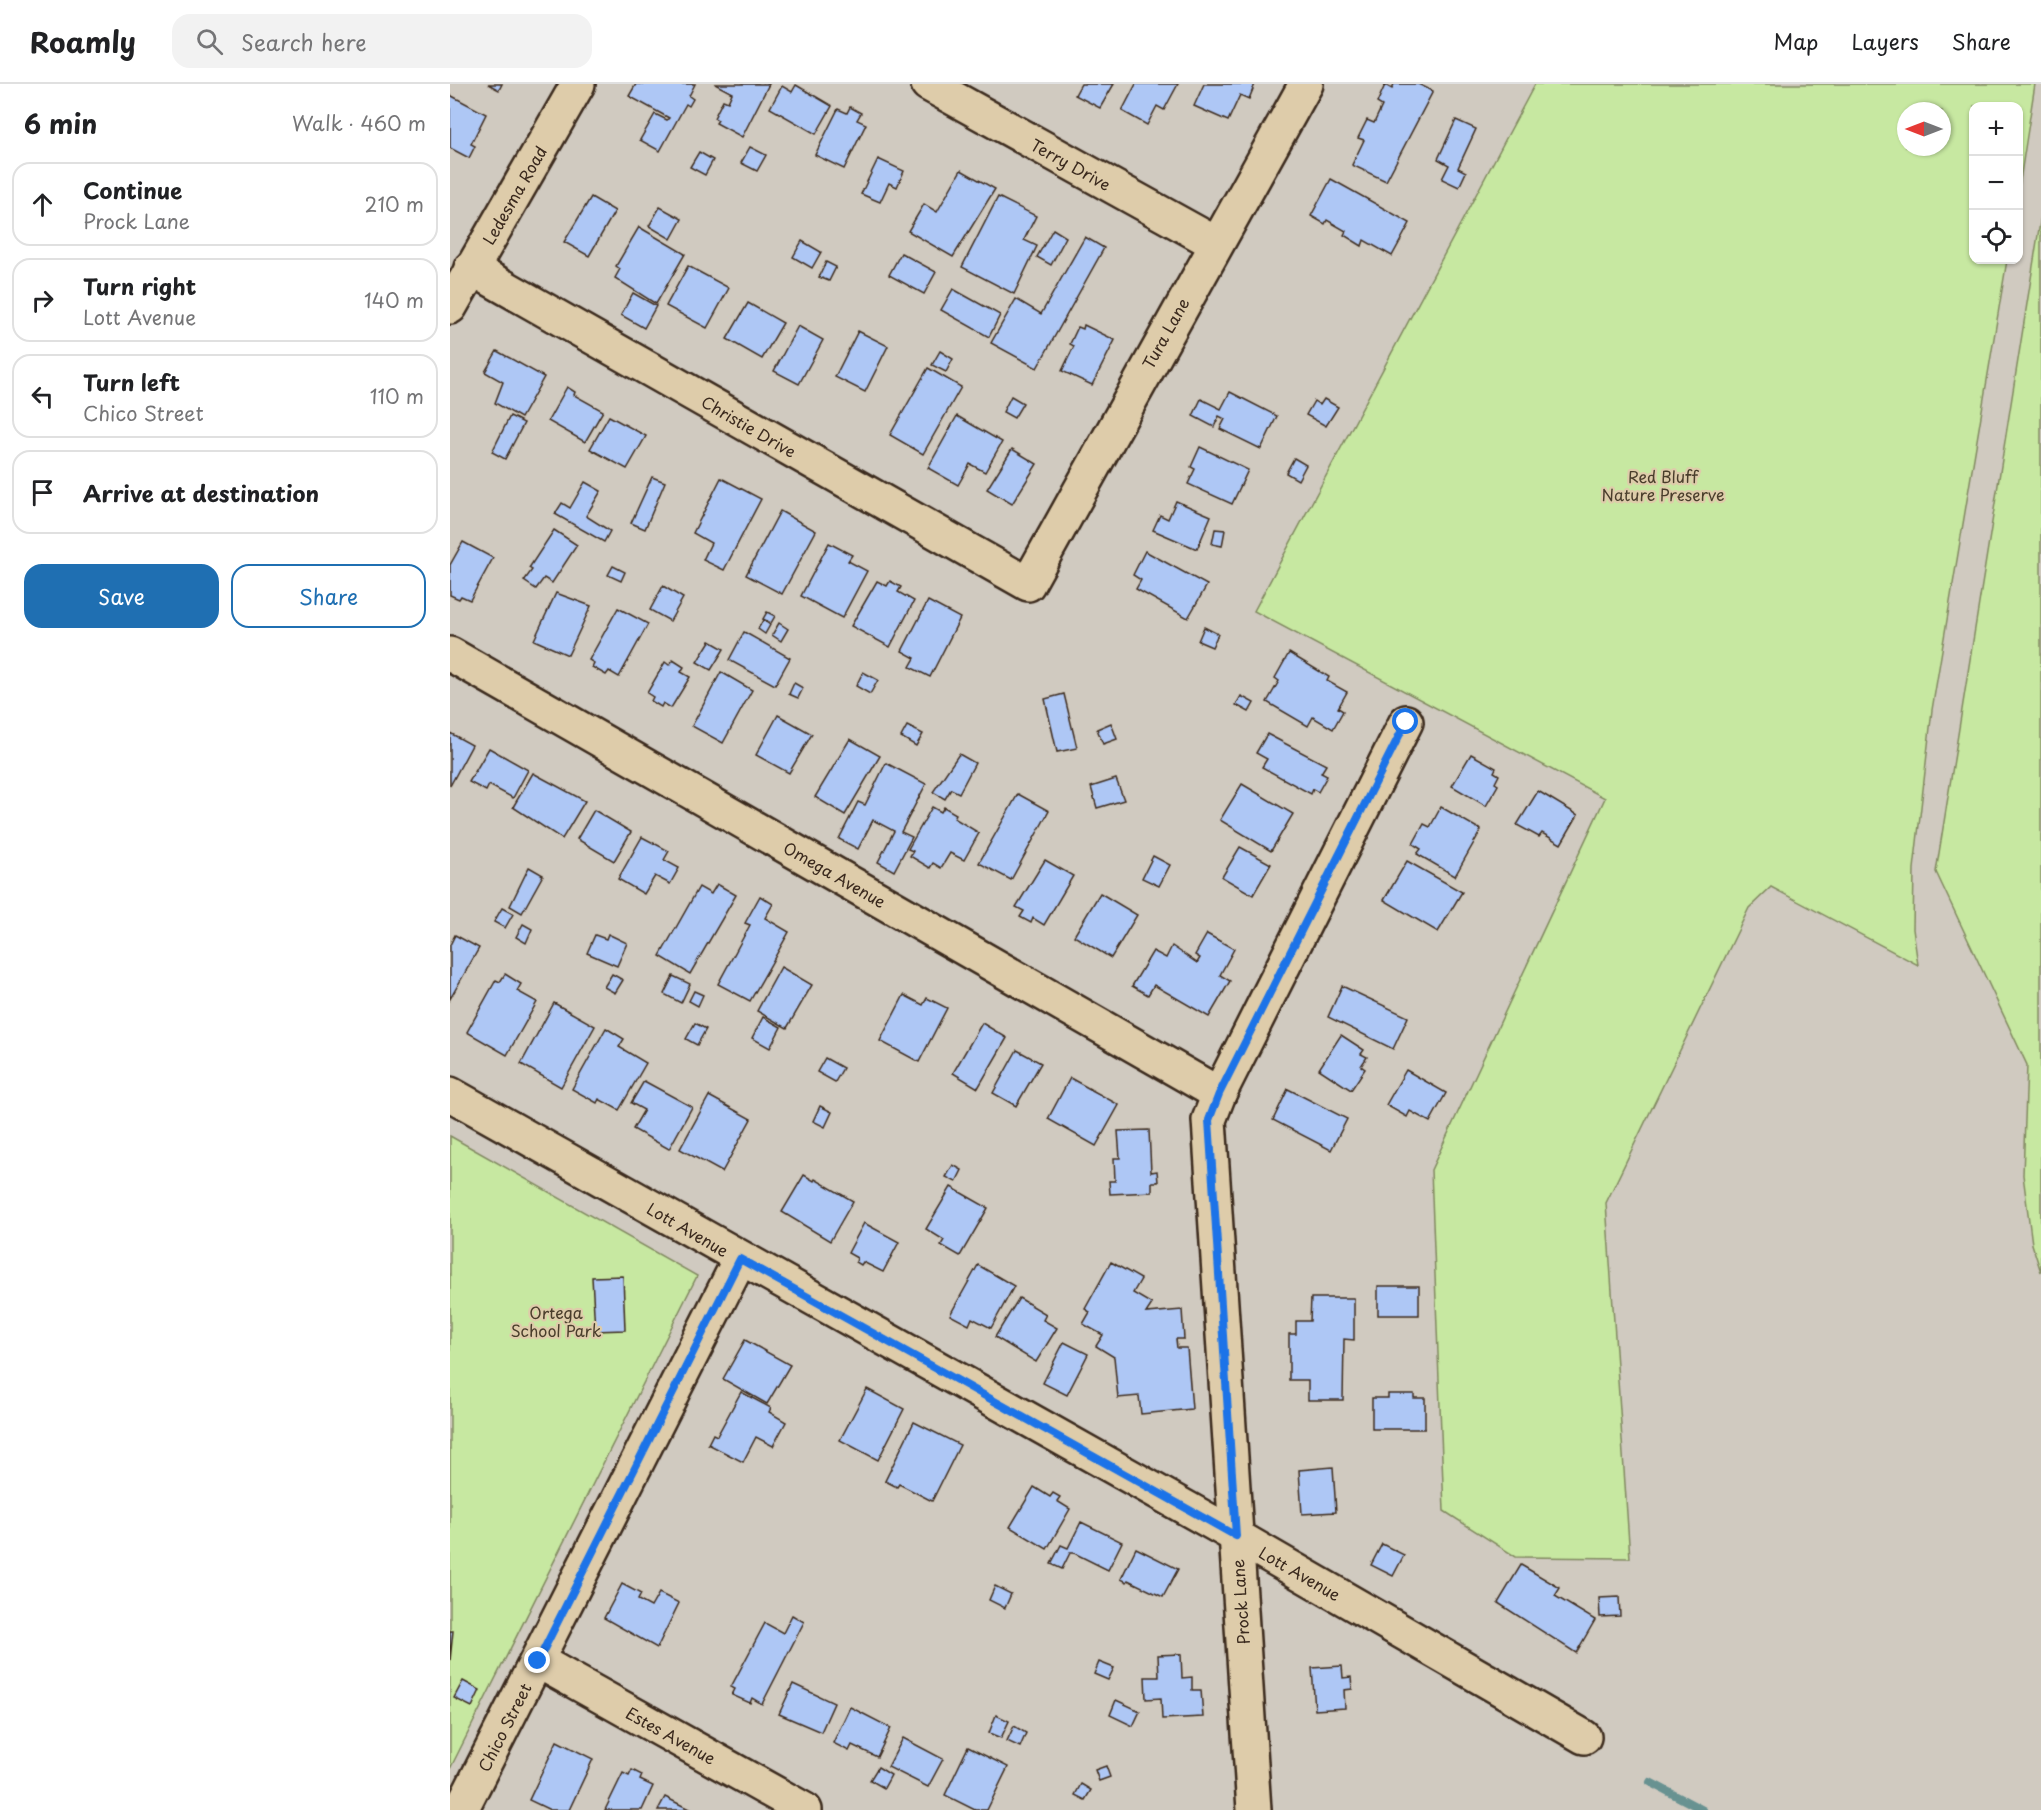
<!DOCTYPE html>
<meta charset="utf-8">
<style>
body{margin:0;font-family:"Playpen Sans",sans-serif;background:#f2f2f2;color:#202124}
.controls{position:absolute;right:18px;top:18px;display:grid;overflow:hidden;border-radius:12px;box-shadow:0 2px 4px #0004}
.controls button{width:54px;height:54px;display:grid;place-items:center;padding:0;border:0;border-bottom:2px solid #e0e0e0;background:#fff;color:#202124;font:30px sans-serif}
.compass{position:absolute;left:1447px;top:18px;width:54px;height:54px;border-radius:50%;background:#fff;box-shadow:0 2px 4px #0004;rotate:270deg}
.stop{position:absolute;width:18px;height:18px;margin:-14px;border:4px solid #1a73e8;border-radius:50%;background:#fff}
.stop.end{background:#1a73e8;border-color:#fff;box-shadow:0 2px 6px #0008}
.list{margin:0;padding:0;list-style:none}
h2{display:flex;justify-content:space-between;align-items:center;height:78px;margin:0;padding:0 24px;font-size:26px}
h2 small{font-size:20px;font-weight:400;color:#757577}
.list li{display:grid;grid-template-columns:39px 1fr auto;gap:18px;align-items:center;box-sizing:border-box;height:84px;margin:0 12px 12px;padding:0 12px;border:2px solid #e0e0e0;border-radius:18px}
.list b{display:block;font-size:22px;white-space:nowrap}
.list p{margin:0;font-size:20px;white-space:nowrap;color:#757577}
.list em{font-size:20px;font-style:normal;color:#757577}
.actions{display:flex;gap:12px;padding:18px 24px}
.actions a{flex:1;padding:14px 0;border:2px solid #1f6fb2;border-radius:18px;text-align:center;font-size:21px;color:#1f6fb2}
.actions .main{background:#1f6fb2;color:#fff}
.icon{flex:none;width:33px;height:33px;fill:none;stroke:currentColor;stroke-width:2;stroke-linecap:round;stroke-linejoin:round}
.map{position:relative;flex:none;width:1591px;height:1726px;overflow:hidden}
header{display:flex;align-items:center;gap:36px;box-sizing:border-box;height:84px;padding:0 30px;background:#fff;border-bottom:2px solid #e0e0e0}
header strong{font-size:28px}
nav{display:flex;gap:33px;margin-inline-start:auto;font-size:21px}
.search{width:420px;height:54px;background:#f2f2f2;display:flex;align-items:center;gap:15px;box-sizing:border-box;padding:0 21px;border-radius:18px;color:#757577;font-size:22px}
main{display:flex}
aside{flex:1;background:#fff}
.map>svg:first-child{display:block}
.green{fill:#c7e8a1;stroke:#818960;stroke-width:1.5;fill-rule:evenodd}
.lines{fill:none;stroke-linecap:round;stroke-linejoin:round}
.stream{stroke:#689291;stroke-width:8}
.building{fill:#aec7f5;stroke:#3b2a1e;stroke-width:1.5}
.minor-casing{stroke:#3b2a1e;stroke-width:38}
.minor{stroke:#deccaa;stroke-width:33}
.route{stroke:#1a73e8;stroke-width:8}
.labels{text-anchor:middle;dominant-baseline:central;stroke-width:4.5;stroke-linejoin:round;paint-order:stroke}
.street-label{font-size:16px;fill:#3b2a1e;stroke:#deccaa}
.park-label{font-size:16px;fill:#493d2b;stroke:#deccaa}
</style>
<header>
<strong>Roamly</strong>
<div class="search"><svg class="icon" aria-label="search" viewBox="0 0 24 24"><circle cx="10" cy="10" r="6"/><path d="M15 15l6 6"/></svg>Search here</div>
<nav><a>Map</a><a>Layers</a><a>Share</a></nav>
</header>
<main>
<aside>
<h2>6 min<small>Walk · 460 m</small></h2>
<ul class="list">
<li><svg class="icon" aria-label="ahead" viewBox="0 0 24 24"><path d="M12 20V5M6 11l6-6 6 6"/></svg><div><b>Continue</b><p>Prock Lane</p></div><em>210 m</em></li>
<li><svg class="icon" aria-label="right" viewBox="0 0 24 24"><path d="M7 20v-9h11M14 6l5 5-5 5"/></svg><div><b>Turn right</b><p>Lott Avenue</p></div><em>140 m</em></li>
<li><svg class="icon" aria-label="left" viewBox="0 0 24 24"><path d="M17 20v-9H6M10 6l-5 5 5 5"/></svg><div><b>Turn left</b><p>Chico Street</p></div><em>110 m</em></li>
<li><svg class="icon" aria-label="arrive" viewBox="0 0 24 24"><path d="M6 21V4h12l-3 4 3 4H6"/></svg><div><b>Arrive at destination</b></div></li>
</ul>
<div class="actions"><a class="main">Save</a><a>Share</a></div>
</aside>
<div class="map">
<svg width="1591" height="1726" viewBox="0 0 1591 1726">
<rect width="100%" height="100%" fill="#d0cac0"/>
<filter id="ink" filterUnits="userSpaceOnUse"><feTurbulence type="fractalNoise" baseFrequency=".0167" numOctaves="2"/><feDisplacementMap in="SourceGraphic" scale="12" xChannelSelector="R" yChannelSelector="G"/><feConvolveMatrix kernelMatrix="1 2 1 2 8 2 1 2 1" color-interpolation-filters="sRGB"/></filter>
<g filter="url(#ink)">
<g class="green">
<path d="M1085 0H1585L1569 103 1568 22H1524V176H1557L1482 626 1464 785 1463 845 1468 881 1321 803 1299 824 1156 1119 1180 1474 1066 1473 994 1427 981 1086 1155 714 804 527ZM1456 27H1492V63H1456Z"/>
<polygon points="1591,132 1591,1188 1582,1160 1573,1091 1577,981 1486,788"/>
<polygon points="0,1052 247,1192 0,1685"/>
</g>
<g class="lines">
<polyline class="stream" points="1200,1698 1253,1726"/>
</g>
<g class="building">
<polygon points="38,0 52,0 49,6"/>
<polygon points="186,0 245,0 239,12 243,15 239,22 236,20 210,67 190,56 205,30 217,36 219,34 179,12"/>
<polygon points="265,0 319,0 292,53 266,39 268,36 264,34 273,16 278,18 282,9"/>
<polygon points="631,0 664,0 650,24 625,11"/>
<polygon points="686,0 728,0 714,26 707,22 697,41 672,27"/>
<polygon points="754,0 805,0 799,15 790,11 778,37 744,22"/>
<polygon points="944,0 968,0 983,7 936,97 902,81 914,56 908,54 917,36 924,39 932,22 927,19 935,1 942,5"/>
<polygon points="346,1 382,22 366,50 320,24 332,2 342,8"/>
<polygon points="0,11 36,30 21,60 25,62 19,74 0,64"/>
<polygon points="400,23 411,29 407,36 416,40 394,85 365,71 388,25 397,29"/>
<polygon points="1006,36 1026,45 1008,84 1016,88 1009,103 992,95 999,81 988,75"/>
<polygon points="300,63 316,71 307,87 291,79"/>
<polygon points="249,68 263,76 255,91 240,83"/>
<polygon points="428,75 454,87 447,103 439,99 430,118 411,110"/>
<polygon points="511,86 545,105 503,173 458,147 474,120 487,128"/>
<polygon points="881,95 960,139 942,172 914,156 912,162 894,151 896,147 877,136 875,140 861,132"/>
<polygon points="141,113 165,127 139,172 114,158"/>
<polygon points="548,113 586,132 574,156 587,162 564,210 512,183"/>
<polygon points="210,123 232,135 221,155 199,142"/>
<polygon points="189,143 235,170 206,220 165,194 170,185 166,182"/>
<polygon points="603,145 616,153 601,181 587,173"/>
<polygon points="635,153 654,164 587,284 541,259 566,215 591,230"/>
<polygon points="352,157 371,168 362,184 343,173"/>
<polygon points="451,169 486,188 474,210 439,191"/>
<polygon points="376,178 386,183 379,197 369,193"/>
<polygon points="238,182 279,204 257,244 216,222"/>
<polygon points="503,205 550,231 539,253 491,226"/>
<polygon points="183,209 206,222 194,244 171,231"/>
<polygon points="298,219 333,239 312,275 277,255"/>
<polygon points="634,241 665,256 642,301 612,287 624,262 620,260 628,243 633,245"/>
<polygon points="348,242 373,256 349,300 324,287"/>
<polygon points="408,247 438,262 415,308 385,293"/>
<polygon points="47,267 94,293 71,334 45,319 53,298 35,288"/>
<polygon points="490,267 503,275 496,288 482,281"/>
<polygon points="478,284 511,303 473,370 440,351"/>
<polygon points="117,303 125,308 124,311 153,327 135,358 98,337"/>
<polygon points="780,308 827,332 811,365 770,345 775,335 769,332 764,343 743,332 751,315 771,325"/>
<polygon points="561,312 573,319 564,334 553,328"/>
<polygon points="874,315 888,323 876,342 856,331 864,317 870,321"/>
<polygon points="60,332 74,339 55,375 42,368"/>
<polygon points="159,332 196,352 177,385 140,365"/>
<polygon points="507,332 552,358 535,388 520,380 508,401 478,384"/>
<polygon points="750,363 798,386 782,420 738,400 745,385 741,383"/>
<polygon points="562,365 587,380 562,420 537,405"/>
<polygon points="844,374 856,381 848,396 836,389"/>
<polygon points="202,393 215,398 195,445 181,439"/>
<polygon points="271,394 311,415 274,486 253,476 261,459 243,449"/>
<polygon points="135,398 151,407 136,432 160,447 154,458 105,430 112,419 120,424"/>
<polygon points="726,417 761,432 747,465 703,446 710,431 718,435"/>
<polygon points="330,427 366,447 332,510 296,491"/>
<polygon points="765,445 775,446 772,462 762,460"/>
<polygon points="104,446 127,461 102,499 94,494 86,505 74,497 82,486 79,484"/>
<polygon points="13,458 43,474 20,516 11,512 9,515 0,511 0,481"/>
<polygon points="379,459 402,471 398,477 417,487 392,534 351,512"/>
<polygon points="695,467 757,501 738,534 686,505 691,496 683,491"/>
<polygon points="163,482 175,488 171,497 158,491"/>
<polygon points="427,497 437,502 440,497 451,503 448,508 464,517 440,563 401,542"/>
<polygon points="213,502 233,514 220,537 200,526"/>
<polygon points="106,509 141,522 118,571 84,556"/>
<polygon points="478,517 510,534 480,593 460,583 465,574 452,567"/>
<polygon points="168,524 198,540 169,593 159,587 156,591 142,583 144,579 139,576"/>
<polygon points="317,528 325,532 321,539 313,535"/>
<polygon points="313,536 320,541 315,550 308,545"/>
<polygon points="329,539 338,545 331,557 322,551"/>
<polygon points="754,543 768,550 762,563 748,557"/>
<polygon points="294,548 340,574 325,601 279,576"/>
<polygon points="260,557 274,565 261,586 247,578"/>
<polygon points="839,569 879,593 877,597 897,608 888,624 893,627 883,645 863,633 858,642 817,618 829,597 825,594"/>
<polygon points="223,576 234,583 231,588 240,593 221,624 213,619 211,623 201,617 203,613 197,609 215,578 219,581"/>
<polygon points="271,588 302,606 273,659 242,642"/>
<polygon points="413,588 428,596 420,610 406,602"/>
<polygon points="344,599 353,604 348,614 339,610"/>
<polygon points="614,610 627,664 607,668 595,615"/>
<polygon points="791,612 804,619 799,628 786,621"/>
<polygon points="328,631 362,650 339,689 306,671"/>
<polygon points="661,639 667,655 653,660 647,645"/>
<polygon points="457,642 473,650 466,662 451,653"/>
<polygon points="0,649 22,661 0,702"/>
<polygon points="817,650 876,681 871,689 877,692 868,708 863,705 861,710 812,683 817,675 806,669"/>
<polygon points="400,655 430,672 395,731 365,713"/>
<polygon points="39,664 78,686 63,714 39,701 36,707 19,698"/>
<polygon points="509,670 525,679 509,709 501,705 495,715 483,708"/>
<polygon points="1021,670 1046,684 1044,688 1049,691 1045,699 1048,701 1036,722 1002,702"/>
<polygon points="436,679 476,700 451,748 462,753 444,787 428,778 444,747 423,736 408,765 389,755 408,718 415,721"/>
<polygon points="83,689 135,717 112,755 63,723"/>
<polygon points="666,695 674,716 647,724 641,703"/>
<polygon points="792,700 843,730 821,767 770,736"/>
<polygon points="1088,707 1128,731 1111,760 1092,749 1089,753 1067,741"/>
<polygon points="568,710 599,727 561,796 529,779"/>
<polygon points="482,723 491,728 494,723 506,730 504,734 529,749 514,776 500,769 491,784 483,779 480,784 460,772 463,767 458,765"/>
<polygon points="991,723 1031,746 1005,792 967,770 971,765 963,760 974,740 980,743"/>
<polygon points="144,726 181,748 164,777 127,755"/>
<polygon points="192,753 219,767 214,776 229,784 220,800 205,792 194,810 168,795"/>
<polygon points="790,763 821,780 803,811 772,793"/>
<polygon points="703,772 720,781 709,802 692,794"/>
<polygon points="595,776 623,792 594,841 583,834 581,839 570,833 574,827 566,823"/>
<polygon points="957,777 1012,808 988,848 934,816"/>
<polygon points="79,783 93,791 72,829 60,822"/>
<polygon points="267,800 286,811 240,890 210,872 249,803 261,810"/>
<polygon points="650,809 687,831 661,874 624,852"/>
<polygon points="310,812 323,820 315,834 339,848 300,917 268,900 300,841 295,839"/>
<polygon points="52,824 63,830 55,844 44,838"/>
<polygon points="73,840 82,845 76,859 66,853"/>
<polygon points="158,850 177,859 167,882 137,869 145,851 156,855"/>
<polygon points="757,850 784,865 770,891 780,897 759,933 704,901 698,911 682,902 703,867 716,874 722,862 747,879 750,874 745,871"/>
<polygon points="5,851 29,864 0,915 0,861"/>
<polygon points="331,883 362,901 337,944 307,927"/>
<polygon points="55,890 71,900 67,907 87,918 57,971 17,948 46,896 50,898"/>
<polygon points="162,890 173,896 165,909 154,903"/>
<polygon points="223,892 240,900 231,919 214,910"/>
<polygon points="892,902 958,933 943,965 878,933"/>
<polygon points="244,907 253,911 248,922 239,917"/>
<polygon points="454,911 473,921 477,914 497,924 469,978 430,957"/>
<polygon points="104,919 145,942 111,1003 71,980"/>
<polygon points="313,933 331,943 320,964 302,954"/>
<polygon points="245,939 256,945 247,961 236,955"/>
<polygon points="532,939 557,954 528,1004 503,989"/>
<polygon points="156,944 174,955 169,963 196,979 169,1026 149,1015 147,1019 122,1005"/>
<polygon points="891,951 914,966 911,970 917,973 911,982 915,985 901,1006 869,985"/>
<polygon points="567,966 591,979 566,1022 543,1009"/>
<polygon points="375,974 393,984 385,998 367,988"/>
<polygon points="956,986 996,1009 980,1038 960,1027 957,1033 936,1021"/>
<polygon points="620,994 669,1021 646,1062 598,1035"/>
<polygon points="194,997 242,1023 219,1065 183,1045 194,1026 181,1019"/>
<polygon points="838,1005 897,1035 881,1066 823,1036"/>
<polygon points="259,1012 301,1035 272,1088 230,1065"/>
<polygon points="370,1022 382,1028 375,1043 363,1037"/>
<polygon points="699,1046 701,1088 707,1087 708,1098 702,1098 702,1108 660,1110 659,1097 665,1097 664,1074 670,1074 668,1047"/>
<polygon points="503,1081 512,1086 506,1098 496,1093"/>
<polygon points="354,1091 364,1097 365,1095 403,1117 380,1157 332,1128"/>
<polygon points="501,1103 538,1124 510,1172 491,1161 494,1156 476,1145"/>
<polygon points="414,1139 449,1158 433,1188 413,1178 411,1181 406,1178 407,1174 398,1169"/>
<polygon points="661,1178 691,1195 683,1209 702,1220 696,1229 732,1226 734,1255 726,1255 727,1264 737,1264 742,1325 691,1330 689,1312 668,1314 664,1273 646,1262 653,1251 633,1240 640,1228 635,1225"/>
<polygon points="528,1181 564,1202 541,1244 522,1234 519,1241 500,1231"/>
<polygon points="173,1192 175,1246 145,1247 142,1193"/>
<rect x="928" y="1202" width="41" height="29"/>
<polygon points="569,1214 596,1230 593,1236 607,1244 586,1278 545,1253"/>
<polygon points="861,1214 904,1214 904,1256 894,1255 893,1316 858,1316 858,1296 839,1296 839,1250 846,1250 846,1237 860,1237"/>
<polygon points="295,1256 340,1281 317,1320 273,1295"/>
<polygon points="614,1258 638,1270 617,1311 593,1299"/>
<polygon points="417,1305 454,1325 428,1376 390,1356"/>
<polygon points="291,1308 321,1324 319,1328 336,1338 323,1362 306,1353 293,1378 258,1360 263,1350 267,1352"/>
<polygon points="938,1310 964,1310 964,1314 975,1314 975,1345 922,1345 922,1314 938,1314"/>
<polygon points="464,1338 510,1361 482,1417 449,1400 447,1403 435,1397"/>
<polygon points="883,1383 886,1428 852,1430 849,1386"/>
<polygon points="584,1403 600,1413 603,1409 610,1413 607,1417 620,1425 597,1465 560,1443"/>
<polygon points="631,1438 672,1458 658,1486 624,1469 620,1469 612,1485 601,1480 611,1461 618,1464"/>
<polygon points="932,1460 954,1471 943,1492 921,1481"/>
<polygon points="686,1464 728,1485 713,1513 678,1496 677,1498 671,1495"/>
<polygon points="1071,1481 1110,1504 1105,1512 1145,1536 1126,1569 1048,1519"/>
<polygon points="172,1500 191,1510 188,1516 201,1523 209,1509 229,1519 207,1564 154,1534"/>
<polygon points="545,1502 561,1510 555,1524 539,1516"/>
<polygon points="1169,1513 1170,1532 1150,1533 1149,1514"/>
<polygon points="342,1531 354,1538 312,1620 302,1614 300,1619 282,1611 285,1605 281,1603 315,1539 333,1549"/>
<polygon points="0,1547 3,1547 0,1577"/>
<polygon points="731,1570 732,1594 742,1593 742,1606 751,1606 753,1633 712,1635 711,1614 696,1615 695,1593 709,1593 708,1571"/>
<polygon points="649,1578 664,1584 658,1596 644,1590"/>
<polygon points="892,1582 893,1594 901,1593 902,1605 894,1606 895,1624 865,1626 862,1584"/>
<polygon points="13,1597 30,1606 22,1623 4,1614"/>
<polygon points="343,1600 384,1619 371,1648 329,1630"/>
<polygon points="666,1616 690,1627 683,1642 660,1631"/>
<polygon points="400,1623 441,1644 427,1673 402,1661 399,1667 383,1659"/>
<polygon points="546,1631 559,1637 551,1654 539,1649"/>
<polygon points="564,1642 576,1649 570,1663 557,1657"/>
<polygon points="453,1654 493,1675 478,1703 438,1683"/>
<polygon points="107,1657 143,1675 119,1726 100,1726 79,1716"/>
<polygon points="518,1663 558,1683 537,1726 525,1726 495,1711"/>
<polygon points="656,1682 660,1693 649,1697 645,1686"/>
<polygon points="428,1683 441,1691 434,1704 420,1696"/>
<polygon points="182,1686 192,1691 190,1696 203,1702 192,1726 155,1726 173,1689 179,1692"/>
<polygon points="631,1700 641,1706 635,1716 625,1711"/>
<polygon points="215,1713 241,1726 208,1726"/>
</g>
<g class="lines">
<defs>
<g id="minor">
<polyline points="478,0 765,159"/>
<polyline points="21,184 578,500 856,0"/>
<polyline points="0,223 128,0"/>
<polyline points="0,570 769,1010"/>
<polyline points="0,1010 786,1452 1134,1653"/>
<polyline points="88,1577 355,1726"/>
<polyline points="11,1726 290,1175"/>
<polyline points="804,1726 759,1036 769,1010 956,638"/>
</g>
</defs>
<use href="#minor" class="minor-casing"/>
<use href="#minor" class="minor"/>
</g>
</g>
<g class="lines" filter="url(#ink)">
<polyline class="route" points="88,1577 290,1175 786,1452 759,1036 769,1010 956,638"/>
</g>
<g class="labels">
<g class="street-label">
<text transform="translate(621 80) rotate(29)">Terry Drive</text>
<text transform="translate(64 111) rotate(-60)">Ledesma Road</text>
<text transform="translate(715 249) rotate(-61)">Tura Lane</text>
<text transform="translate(299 342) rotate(30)">Christie Drive</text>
<text transform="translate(385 790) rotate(30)">Omega Avenue</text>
<text transform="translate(238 1145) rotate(30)">Lott Avenue</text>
<text transform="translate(850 1489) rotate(30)">Lott Avenue</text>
<text transform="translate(790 1518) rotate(-94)">Prock Lane</text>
<text transform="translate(54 1643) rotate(-63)">Chico Street</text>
<text transform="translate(221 1651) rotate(29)">Estes Avenue</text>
</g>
<g class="park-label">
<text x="1213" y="392">Red Bluff<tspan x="1213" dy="18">Nature Preserve</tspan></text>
<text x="106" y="1228">Ortega<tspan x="106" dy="18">School Park</tspan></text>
</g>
</g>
</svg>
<div class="controls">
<button>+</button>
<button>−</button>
<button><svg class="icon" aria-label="locate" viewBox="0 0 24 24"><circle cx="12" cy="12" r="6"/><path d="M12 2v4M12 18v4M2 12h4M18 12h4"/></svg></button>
</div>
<svg class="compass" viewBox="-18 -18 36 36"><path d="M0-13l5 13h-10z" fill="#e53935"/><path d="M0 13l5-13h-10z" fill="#757577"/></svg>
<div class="stop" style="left:956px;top:638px"></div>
<div class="stop end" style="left:88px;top:1577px"></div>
</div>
</main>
